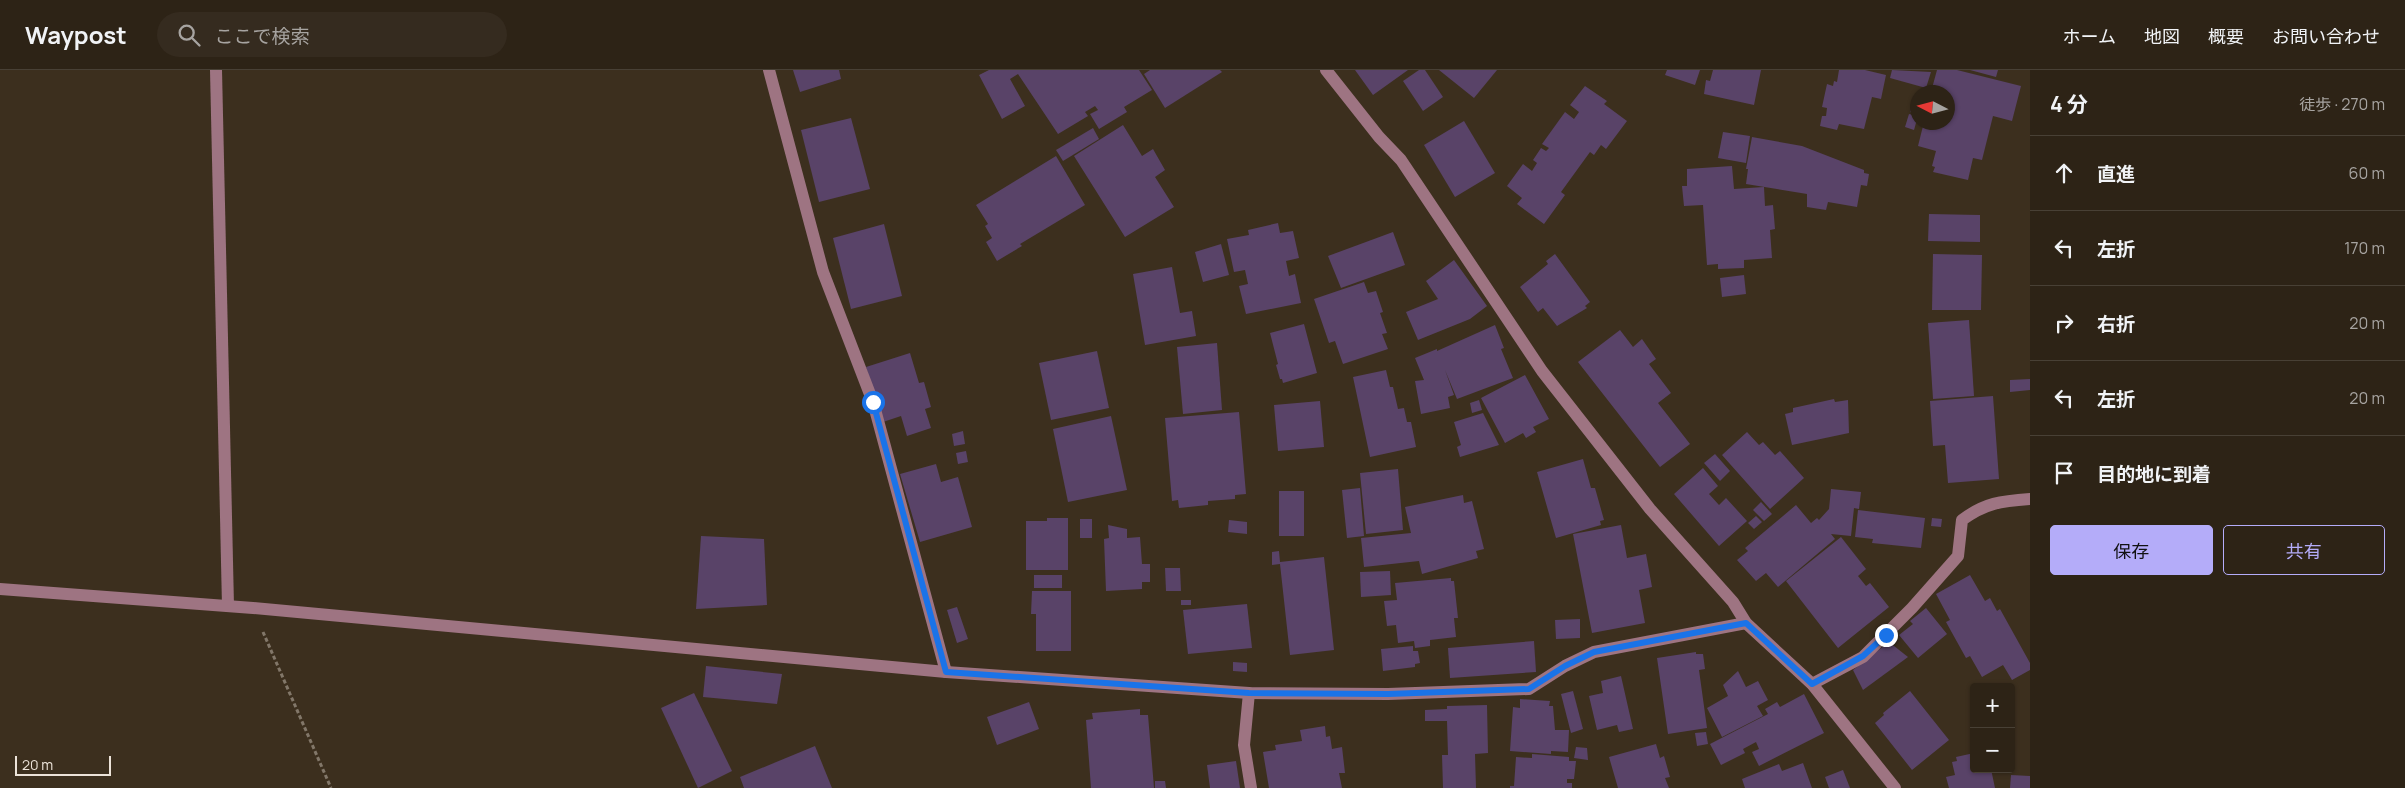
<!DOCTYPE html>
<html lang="ja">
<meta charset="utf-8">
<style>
body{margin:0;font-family:Manrope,"Noto Sans JP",sans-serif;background:#352b1f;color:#f1f3f6}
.controls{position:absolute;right:15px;bottom:15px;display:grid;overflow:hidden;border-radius:5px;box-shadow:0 1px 4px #0004}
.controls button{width:45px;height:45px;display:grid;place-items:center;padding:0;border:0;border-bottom:1px solid #484035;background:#2d2316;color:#f1f3f6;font:25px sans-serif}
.compass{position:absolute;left:1910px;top:15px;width:45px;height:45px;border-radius:50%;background:#2d2316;box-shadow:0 1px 4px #0004;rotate:276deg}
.scale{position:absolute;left:15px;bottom:12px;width:96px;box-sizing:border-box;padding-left:5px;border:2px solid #ece3d9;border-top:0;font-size:14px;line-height:18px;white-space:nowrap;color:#ece3d9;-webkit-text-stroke:4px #3c2f1e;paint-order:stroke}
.stop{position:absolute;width:15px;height:15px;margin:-11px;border:4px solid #1a73e8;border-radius:50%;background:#fff}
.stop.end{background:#1a73e8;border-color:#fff;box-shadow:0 1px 5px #0008}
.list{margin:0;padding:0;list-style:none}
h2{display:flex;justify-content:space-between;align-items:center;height:65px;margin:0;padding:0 20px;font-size:21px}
h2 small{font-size:16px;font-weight:400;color:#a7a4a1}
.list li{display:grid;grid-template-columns:32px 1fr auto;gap:15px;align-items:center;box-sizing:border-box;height:75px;padding:0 20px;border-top:1px solid #484035}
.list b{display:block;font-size:19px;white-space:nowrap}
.list em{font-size:16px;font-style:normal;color:#a7a4a1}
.actions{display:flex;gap:10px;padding:15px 20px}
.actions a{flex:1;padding:11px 0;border:1px solid #b4acf9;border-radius:5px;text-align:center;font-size:18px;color:#b4acf9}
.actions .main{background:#b4acf9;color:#111}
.icon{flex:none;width:28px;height:28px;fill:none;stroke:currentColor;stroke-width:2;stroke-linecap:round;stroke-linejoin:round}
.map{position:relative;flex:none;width:2030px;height:718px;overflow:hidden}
header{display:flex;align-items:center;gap:30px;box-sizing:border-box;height:70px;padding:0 25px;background:#2d2316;border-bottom:1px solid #484035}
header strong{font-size:24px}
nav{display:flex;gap:28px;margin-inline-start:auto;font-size:18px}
.search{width:350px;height:45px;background:#352b1f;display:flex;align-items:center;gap:12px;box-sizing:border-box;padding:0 18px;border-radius:28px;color:#a7a4a1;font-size:19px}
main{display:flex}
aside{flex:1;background:#2d2316}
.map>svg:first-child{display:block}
.building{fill:#594368}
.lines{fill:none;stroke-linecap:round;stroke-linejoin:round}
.path{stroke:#827769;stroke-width:3;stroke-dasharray:4 2.5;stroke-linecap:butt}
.minor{stroke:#9e7482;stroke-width:12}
.route{stroke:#1a73e8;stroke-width:6}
</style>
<header>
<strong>Waypost</strong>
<div class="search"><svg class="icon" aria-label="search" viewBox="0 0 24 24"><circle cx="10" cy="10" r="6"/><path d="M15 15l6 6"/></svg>ここで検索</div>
<nav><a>ホーム</a><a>地図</a><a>概要</a><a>お問い合わせ</a></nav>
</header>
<main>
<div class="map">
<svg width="2030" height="718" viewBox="0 0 2030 718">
<rect width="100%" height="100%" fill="#3c2f1e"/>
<g class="building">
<polygon points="793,0 839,0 841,9 800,22"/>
<polygon points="989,0 1139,0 1152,20 1124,37 1127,42 1099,59 1090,44 1098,40 1095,36 1085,42 1088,46 1058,64 1018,4 1010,9 1025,36 1002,49 979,5"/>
<polygon points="1150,0 1220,0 1222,2 1165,38 1144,4"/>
<polygon points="1355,0 1408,0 1373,25"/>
<polygon points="1419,0 1425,0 1443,27 1423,41 1403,11"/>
<polygon points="1439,0 1497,0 1474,28"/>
<polygon points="1667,0 1700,0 1695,15 1665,5"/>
<polygon points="1713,0 1761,0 1754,35 1704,24 1706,10 1710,11"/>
<polygon points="1839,0 1865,0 1886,5 1881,29 1872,27 1864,59 1839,54 1837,60 1820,56 1822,46 1826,46 1827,38 1822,37 1827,14 1833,16 1834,11 1837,12"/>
<polygon points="1892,0 1931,2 1926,18 1890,8"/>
<polygon points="1937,0 1957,0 2021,16 2012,51 1993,46 1982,90 1973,88 1968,110 1933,102 1935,97 1932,96 1936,81 1918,76 1924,52 1948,52 1948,22 1931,22"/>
<polygon points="1970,0 1998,0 1996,7"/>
<polygon points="1585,16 1607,31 1604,34 1627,51 1606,79 1601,75 1594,85 1590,82 1561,122 1565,125 1544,154 1517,134 1522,128 1507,116 1523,94 1532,101 1537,93 1533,90 1541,78 1546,81 1549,78 1542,74 1565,42 1574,49 1579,42 1570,35"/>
<polygon points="1913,29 1918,31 1918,45 1910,42"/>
<polygon points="1909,44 1918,46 1914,60 1905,57"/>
<polygon points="851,48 870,119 819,132 801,60"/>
<polygon points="1464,51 1495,103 1455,127 1424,75"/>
<polygon points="1123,55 1142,86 1153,79 1165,100 1155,107 1174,137 1125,167 1074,86"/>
<polygon points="1093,58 1099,69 1063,91 1056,80"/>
<polygon points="1723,62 1750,66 1746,93 1718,88"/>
<polygon points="1752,67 1802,76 1864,100 1864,103 1869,104 1867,116 1861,115 1857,137 1828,132 1826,140 1807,137 1807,124 1746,114 1748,99 1746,99"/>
<polygon points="1056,86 1085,135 1020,174 1022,176 997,191 986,172 992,168 985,156 988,154 976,135"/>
<polygon points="1732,96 1734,119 1764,117 1765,136 1773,135 1775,159 1770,160 1772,188 1744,190 1744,198 1718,199 1718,194 1707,195 1703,135 1684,136 1682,116 1687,116 1687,99"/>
<polygon points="1929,144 1980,145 1980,172 1928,171"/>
<polygon points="1278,153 1280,163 1293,161 1299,188 1286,191 1289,206 1295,204 1301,233 1246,244 1239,216 1248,214 1245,200 1234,202 1227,169 1249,165 1248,160"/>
<polygon points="884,154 902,226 851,239 833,168"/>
<polygon points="1393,162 1405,195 1341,218 1328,186"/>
<polygon points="1221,174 1229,205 1203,212 1195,182"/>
<polygon points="1555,184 1590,232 1585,236 1587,238 1557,256 1543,238 1538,242 1520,217 1548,194 1546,191"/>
<polygon points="1933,184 1982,185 1981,240 1932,240"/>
<polygon points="1454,190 1487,236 1470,249 1418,270 1406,242 1438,229 1426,211"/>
<polygon points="1172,197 1180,243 1192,241 1196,266 1145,275 1133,204"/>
<polygon points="1744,205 1746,224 1722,227 1720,208"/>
<polygon points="1364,212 1368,223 1376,221 1383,242 1380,243 1387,263 1382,264 1388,279 1343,294 1335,271 1329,273 1314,229"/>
<polygon points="1969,250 1974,326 1933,329 1928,253"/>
<polygon points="1304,254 1317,303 1283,313 1282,309 1280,309 1276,295 1278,294 1270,263"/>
<polygon points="1495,255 1504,278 1501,279 1513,308 1457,329 1445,300 1454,325 1448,327 1450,338 1421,344 1415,311 1424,310 1415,288 1437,279 1437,281"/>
<polygon points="1620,260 1633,277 1642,269 1656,289 1649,294 1671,323 1658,333 1690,374 1660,397 1578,292"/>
<polygon points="1217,273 1222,340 1183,344 1177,277"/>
<polygon points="1097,281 1109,338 1051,350 1039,293"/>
<polygon points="910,283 919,313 924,312 931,337 925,339 931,358 907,366 901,346 883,352 866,297"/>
<polygon points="1386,300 1390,317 1393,317 1398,339 1404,338 1407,352 1411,352 1416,377 1370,387 1353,307"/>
<polygon points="1525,305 1549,349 1533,357 1536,362 1526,368 1523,363 1505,373 1481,328"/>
<polygon points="2030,309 2030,320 2010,322 2010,310"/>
<polygon points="1993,326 1999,409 1948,413 1945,375 1933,376 1930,331"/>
<polygon points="1834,329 1835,332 1848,330 1849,363 1792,375 1785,344 1793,342 1793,338"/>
<polygon points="1479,330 1482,340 1472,343 1470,333"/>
<polygon points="1320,331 1324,377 1278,381 1274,335"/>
<polygon points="1239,342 1246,424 1235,425 1235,429 1208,431 1208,435 1179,438 1178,430 1172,431 1165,348"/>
<polygon points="1483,343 1499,375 1460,387 1457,377 1461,375 1454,352"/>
<polygon points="1111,346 1127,420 1068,432 1053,359"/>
<polygon points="963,361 965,374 954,376 952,364"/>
<polygon points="1747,362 1759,375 1763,372 1775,385 1780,381 1804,408 1770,439 1722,385"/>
<polygon points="966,381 968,392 958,394 956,383"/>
<polygon points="1715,384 1730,401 1720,411 1704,393"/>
<polygon points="1583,389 1591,418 1595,418 1604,450 1600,451 1601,455 1556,468 1537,402"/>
<polygon points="936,394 941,412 958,407 972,457 920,472 900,404"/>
<polygon points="1703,398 1718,416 1709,424 1719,435 1726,428 1747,451 1719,476 1674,424"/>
<polygon points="1398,399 1403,460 1366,464 1360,403"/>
<polygon points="1360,418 1364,466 1347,468 1342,420"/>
<polygon points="1831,419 1861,422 1859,439 1854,438 1851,466 1831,464 1835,469 1778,517 1766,503 1756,511 1737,490 1748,481 1745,478 1796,435 1811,453 1817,448 1819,450 1829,439"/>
<rect x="1279" y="421" width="25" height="45"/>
<polygon points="1463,425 1464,433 1472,431 1484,479 1476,481 1478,488 1422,504 1419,491 1364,497 1361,468 1411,463 1405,437"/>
<polygon points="1761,432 1772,444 1764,451 1753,440"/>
<polygon points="1858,440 1925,448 1921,478 1872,473 1873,469 1855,467"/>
<polygon points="1756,446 1762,452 1754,459 1748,453"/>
<polygon points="1047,448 1068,448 1068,500 1026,500 1026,451 1047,451"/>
<polygon points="1932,448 1942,449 1941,457 1931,456"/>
<rect x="1080" y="449" width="12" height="19"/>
<polygon points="1229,450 1247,452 1247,464 1228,462"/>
<polygon points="1108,455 1127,459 1127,468 1140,467 1142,494 1150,494 1150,512 1142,512 1142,519 1106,521 1104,469 1109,468"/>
<polygon points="1621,455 1627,488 1646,484 1652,517 1639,520 1645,553 1592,563 1573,464"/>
<polygon points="701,466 764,469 767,535 696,539"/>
<polygon points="1841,467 1866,499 1858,506 1866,516 1870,513 1889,537 1838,578 1786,511"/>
<polygon points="1279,481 1280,492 1324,487 1334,580 1290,585 1280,494 1272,495 1272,482"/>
<polygon points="1165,498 1180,498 1181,521 1166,521"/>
<polygon points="1390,501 1391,525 1361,527 1360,502"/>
<rect x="1034" y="505" width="28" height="13"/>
<polygon points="1970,505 1985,531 1990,528 1997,541 2000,539 2030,593 2030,600 2012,610 2003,595 1982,607 1970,586 1966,588 1946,552 1950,550 1936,524"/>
<polygon points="1451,508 1451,511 1454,511 1458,548 1454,548 1456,567 1430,570 1430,576 1415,578 1414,571 1398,573 1396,555 1387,556 1384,531 1397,530 1395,513"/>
<polygon points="1032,521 1071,521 1071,581 1036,581 1036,544 1031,544"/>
<rect x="1181" y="530" width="10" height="5"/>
<polygon points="1247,534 1252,578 1188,584 1183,540"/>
<polygon points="957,537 968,569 957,573 947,540"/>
<polygon points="1926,538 1947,564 1918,588 1899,565 1913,554 1910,551"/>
<polygon points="1580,549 1580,568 1556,569 1555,550"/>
<polygon points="1534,571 1536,602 1450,608 1448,578"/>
<polygon points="1889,572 1908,587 1863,620 1853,600"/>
<polygon points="1413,576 1413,581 1418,581 1420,593 1415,594 1415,597 1383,601 1381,579"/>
<polygon points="1696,582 1696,584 1703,584 1705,599 1699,600 1707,658 1668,664 1657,588"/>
<polygon points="1233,592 1247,593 1247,602 1233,601"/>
<polygon points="706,596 782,604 777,634 703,627"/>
<polygon points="1738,601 1746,617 1758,611 1768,630 1757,636 1763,646 1722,667 1707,638 1728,626 1723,615"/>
<polygon points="1621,606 1633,659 1619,662 1617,655 1597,660 1589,626 1603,623 1601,611"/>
<polygon points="1573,621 1583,659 1571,663 1561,624"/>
<polygon points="1910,621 1949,670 1912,700 1875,653 1884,645 1883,643"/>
<polygon points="694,623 732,701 698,718 661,638"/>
<polygon points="1804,624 1824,663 1759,696 1752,682 1759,679 1756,672 1743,679 1745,683 1721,695 1710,674 1768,644 1765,639 1777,632 1780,637"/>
<polygon points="1520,629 1550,631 1549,636 1553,636 1555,660 1569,660 1568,682 1551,681 1551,684 1510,681 1513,637 1520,638"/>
<polygon points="1029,632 1039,659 997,675 987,647"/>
<polygon points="1487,635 1488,683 1475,684 1476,718 1443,718 1442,685 1448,685 1447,651 1425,651 1425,640 1447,639 1447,636"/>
<polygon points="1140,639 1140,645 1148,645 1154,718 1091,718 1086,650 1093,649 1092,643"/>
<polygon points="1325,656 1326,667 1330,666 1332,679 1342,677 1345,703 1339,703 1342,718 1269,718 1263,682 1276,680 1275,675 1302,671 1300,660"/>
<polygon points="1706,662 1708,674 1697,676 1695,663"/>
<polygon points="1656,674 1660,688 1664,686 1670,707 1665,708 1669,718 1618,718 1609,687"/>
<polygon points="815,676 832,718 744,718 740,707"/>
<polygon points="1576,677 1587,678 1588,690 1574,688"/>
<polygon points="1974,683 1974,699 1991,699 1995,718 1949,718 1946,707 1955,705 1952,692 1957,691 1956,687"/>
<polygon points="1532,684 1569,687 1569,691 1576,691 1574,709 1567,709 1567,713 1572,713 1572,718 1510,718 1510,716 1514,716 1516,687 1532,688"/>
<polygon points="1236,691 1240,718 1210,718 1207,695"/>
<polygon points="1803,693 1812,718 1745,718 1742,709 1779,694 1782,701"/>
<polygon points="1843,700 1850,718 1829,718 1825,707"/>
<polygon points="2011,705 2030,706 2030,718 2010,718"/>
<polygon points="1155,711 1165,711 1166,718 1155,718"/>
</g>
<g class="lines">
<polyline class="path" points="263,562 331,718"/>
<g class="minor">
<polyline points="216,0 228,536"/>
<polyline points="769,0 823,202 873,332 946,602"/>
<polyline points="1326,0 1379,67 1401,90 1542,301 1650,439 1733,532 1746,553 1812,614 1895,718"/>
<polyline points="0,519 253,538 946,602 1249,623 1388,624 1529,619 1565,596 1594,582 1746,553"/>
<path d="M1812 614 1863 587 1912 538 1958 486 1962 450C1985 433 2001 431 2030 429"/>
<polyline points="1249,623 1244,675 1251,718"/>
</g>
</g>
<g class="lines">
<polyline class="route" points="873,332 946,602 1249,623 1388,624 1529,619 1565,596 1594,582 1746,553 1812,614 1863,586 1886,565"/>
</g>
</svg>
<div class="controls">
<button>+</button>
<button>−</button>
</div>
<svg class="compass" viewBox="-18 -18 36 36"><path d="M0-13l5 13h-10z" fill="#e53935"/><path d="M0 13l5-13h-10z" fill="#a7a4a1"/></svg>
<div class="scale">20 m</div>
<div class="stop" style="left:873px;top:332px"></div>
<div class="stop end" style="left:1886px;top:565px"></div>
</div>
<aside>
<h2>4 分<small>徒歩 · 270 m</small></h2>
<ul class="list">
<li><svg class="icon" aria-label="ahead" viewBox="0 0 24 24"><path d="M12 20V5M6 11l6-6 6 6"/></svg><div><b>直進</b></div><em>60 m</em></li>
<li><svg class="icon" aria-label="left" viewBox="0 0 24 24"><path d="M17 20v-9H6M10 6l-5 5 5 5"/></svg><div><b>左折</b></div><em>170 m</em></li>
<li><svg class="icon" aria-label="right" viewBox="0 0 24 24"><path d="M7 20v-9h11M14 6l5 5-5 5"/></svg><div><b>右折</b></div><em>20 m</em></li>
<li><svg class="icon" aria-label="left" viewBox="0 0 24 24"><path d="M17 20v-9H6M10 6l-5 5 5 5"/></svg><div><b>左折</b></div><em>20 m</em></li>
<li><svg class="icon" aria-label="arrive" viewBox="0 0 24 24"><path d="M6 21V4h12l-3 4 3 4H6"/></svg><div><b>目的地に到着</b></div></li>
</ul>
<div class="actions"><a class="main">保存</a><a>共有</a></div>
</aside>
</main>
